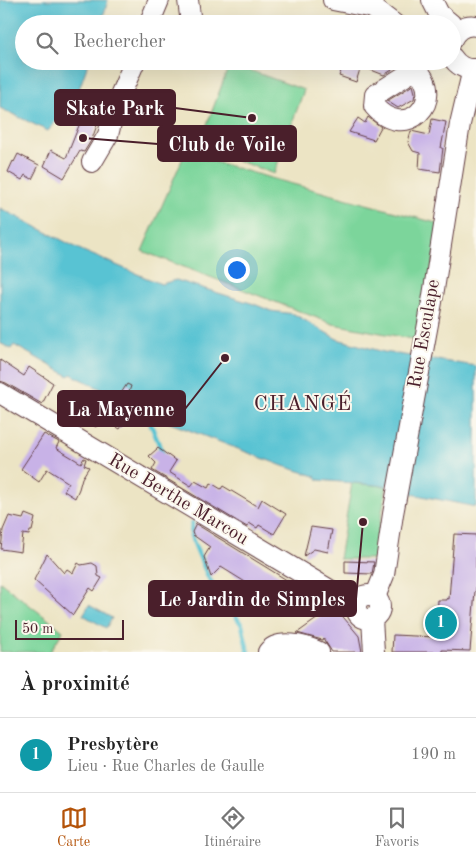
<!DOCTYPE html>
<html lang="fr">
<meta charset="utf-8">
<style>
body{margin:0;font-family:"Old Standard TT",serif;background:#f6f6f6;color:#222}
.scale{position:absolute;left:15px;bottom:12px;width:109px;box-sizing:border-box;padding-left:5px;border:2px solid #4a1f2b;border-top:0;font-size:14px;line-height:18px;white-space:nowrap;color:#4a1f2b;-webkit-text-stroke:4px #fbf7ec;paint-order:stroke}
.you{position:absolute;left:236px;top:269px;width:18px;height:18px;margin:-12px;border:4px solid #fff;border-radius:50%;background:#1a73e8;box-shadow:0 0 0 8px #1a73e833}
.badge{display:grid;place-items:center;width:32px;height:32px;border-radius:50%;background:#b45309;color:#fff;font-size:16px;font-weight:700}
.pin{position:absolute;translate:-50% -50%;border:2px solid #fff;box-shadow:0 1px 5px #0006}
.list{margin:0;padding:0;list-style:none}
h2{display:flex;justify-content:space-between;align-items:center;height:65px;margin:0;padding:0 20px;font-size:21px}
h2 small{font-size:16px;font-weight:400;color:#767676}
.list li{display:grid;grid-template-columns:32px 1fr auto;gap:15px;align-items:center;box-sizing:border-box;height:75px;padding:0 20px;border-top:1px solid #e0e0e0}
.list b{display:block;font-size:19px;white-space:nowrap}
.list p{margin:0;font-size:16px;white-space:nowrap;color:#767676}
.list em{font-size:16px;font-style:normal;color:#767676}
.icon{flex:none;width:28px;height:28px;fill:none;stroke:currentColor;stroke-width:2;stroke-linecap:round;stroke-linejoin:round}
.map{position:relative;flex:none;width:476px;height:652px;overflow:hidden}
.search{position:absolute;background:#fff;box-shadow:0 5px 20px #0002;left:15px;right:15px;top:15px;height:55px;display:flex;align-items:center;gap:12px;box-sizing:border-box;padding:0 18px;border-radius:28px;color:#767676;font-size:19px}
.sheet{height:140px;background:#fff}
nav{display:flex;justify-content:space-around;align-items:center;box-sizing:border-box;height:70px;border-top:1px solid #e0e0e0;background:#fff;font-size:14px;color:#767676}
nav a{display:grid;justify-items:center;gap:2px}
nav .on{color:#b45309}
.map>svg:first-child{display:block}
.green{fill:#7cd59b;stroke:#637a63}
.water{fill:#58c3d3;stroke:#51717f}
.lines{fill:none;stroke-linecap:round;stroke-linejoin:round}
.stream{stroke:#58c3d3;stroke-width:4.5}
.building{fill:#c8b2e7}
.minor-casing{stroke:#623d42;stroke-width:22}
.minor{stroke:#fff;stroke-width:20}
.labels{text-anchor:middle;dominant-baseline:central;stroke-width:4;stroke-linejoin:round;paint-order:stroke}
.street-label{font-size:19px;fill:#4a1f2b;stroke:#fbf7ec}
.quarter-label{font-size:21px;letter-spacing:1px;fill:#4a1f2b;stroke:#fbf7ec}
.leader{fill:none;stroke:#4a1f2b;stroke-width:2}
.callout-dot{fill:#4a1f2b;stroke:#fbf7ec;stroke-width:2}
.callout{fill:#4a1f2b;stroke:#4a1f2b;stroke-width:2}
.callout-label{font-size:20px;text-anchor:middle;font-weight:bold;fill:#fff}
</style>
<div class="map">
<svg width="476" height="652" viewBox="0 0 476 652">
<rect width="100%" height="100%" fill="#fbf7ec"/>
<filter id="ink" filterUnits="userSpaceOnUse"><feTurbulence type="fractalNoise" baseFrequency=".02" numOctaves="2"/><feDisplacementMap in="SourceGraphic" scale="10" xChannelSelector="R" yChannelSelector="G"/><feConvolveMatrix kernelMatrix="1 2 1 2 8 2 1 2 1" color-interpolation-filters="sRGB"/></filter>
<filter id="wash" filterUnits="userSpaceOnUse"><feTurbulence type="fractalNoise" baseFrequency=".0096" numOctaves="4" result="noise"/><feDisplacementMap in="SourceGraphic" scale="20" xChannelSelector="R" yChannelSelector="G"/><feGaussianBlur stdDeviation="1.12" result="paint"/><feColorMatrix in="noise" values="0 0 0 0 0 0 0 0 0 0 0 0 0 0 0 0 0 1.4 0 .05"/><feComposite in="paint" operator="in"/></filter>
<g filter="url(#wash)">
<rect width="100%" height="100%" fill="#ece4c4"/>
<g class="green">
<polygon points="230,63 304,90 274,174 199,146"/>
<polygon points="185,153 274,179 440,224 418,340 333,324 142,251"/>
<polygon points="352,483 387,486 373,559 339,559"/>
<polygon points="0,582 63,631 50,652 0,652"/>
</g>
<g class="water">
<polygon points="0,0 108,0 101,24 24,24 24,61 89,61 78,92 48,131 0,108"/>
<polygon points="0,208 83,251 161,284 176,280 254,304 271,311 294,314 337,339 384,352 476,366 476,507 407,493 407,488 388,483 387,486 318,480 315,476 283,466 157,418 154,418 153,421 125,403 125,401 71,374 69,376 14,345 11,349 0,343"/>
<polygon points="89,605 112,618 106,628 83,615"/>
</g>
<g class="lines">
<g class="stream">
<polyline points="148,412 147,415 163,454"/>
<polyline points="192,523 191,536 208,577 242,625 248,652"/>
</g>
</g>
<g id="blocks">
<g class="building">
<polygon points="345,61 395,61 392,70 384,75 361,66 356,82 339,76"/>
<polygon points="413,85 415,93 414,99 398,108 387,101"/>
<polygon points="86,108 101,114 92,139 84,152 80,151 64,178 44,166 51,150 66,158"/>
<polygon points="368,117 381,127 374,140 349,132 358,118 365,123"/>
<polygon points="432,119 446,122 441,148 443,148 440,172 419,169 420,153 413,151 408,142 411,131 429,135"/>
<polygon points="18,154 39,165 32,179 25,175 22,180 8,172 13,161 14,162"/>
<polygon points="0,360 24,376 29,367 53,383 42,404 6,383 0,381"/>
<polygon points="127,384 131,386 122,413 128,416 120,429 104,419"/>
<polygon points="86,404 104,415 96,427 79,417"/>
<polygon points="44,434 59,442 56,448 81,463 84,458 86,459 84,465 89,467 82,478 79,489 75,498 64,491 69,483 47,469 39,482 21,469"/>
<polygon points="158,448 176,461 169,472 191,486 195,481 208,488 211,483 221,489 223,486 258,507 262,499 286,514 274,534 259,525 257,528 249,523 247,527 152,470 156,463 149,456"/>
<polygon points="25,514 35,518 32,531 30,531 29,535 23,534 21,552 1,549 3,530 9,516 23,519"/>
<polygon points="196,524 311,595 301,610 273,593 248,613 235,596 250,585 221,567 211,577 204,557 210,547 193,535 192,532"/>
<polygon points="311,527 332,530 328,552 314,549 304,556"/>
<polygon points="454,534 476,535 476,591 475,591 470,651 442,650 442,652 392,652 393,635 436,637 438,600 447,600 447,598 449,599"/>
<polygon points="47,554 64,573 67,569 73,573 78,563 81,565 92,563 97,566 98,576 102,578 94,591 90,588 73,615 34,580"/>
<polygon points="345,561 374,562 372,574 345,573"/>
<polygon points="332,608 339,612 359,636 362,652 332,652 323,638 322,640 297,633"/>
</g>
</g>
</g>
<g filter="url(#ink)">
<use href="#blocks" fill-opacity="0" stroke="#623d42" stroke-width="1"/>
<g class="lines">
<defs>
<g id="minor">
<polyline points="188,0 191,24"/>
<polyline points="333,0 373,8 394,24"/>
<polyline points="432,0 439,14 451,24"/>
<polyline points="149,24 159,0"/>
<path d="M452 39C457 29 465 24 476 26"/>
<path d="M452 57C458 66 465 70 476 69"/>
<path d="M416 69C448 100 405 143 374 106L375 95 416 69 419 61"/>
<polyline points="92,162 108,135 115,107 135,61"/>
<polyline points="0,393 355,605"/>
<circle cx="368" cy="607" r="12"/>
<polyline points="375,597 384,575 393,514 432,302 460,124 473,69"/>
<polyline points="372,619 374,652"/>
<path d="M268 652C278 638 306 646 319 652"/>
</g>
</defs>
<use href="#minor" class="minor-casing"/>
<use href="#minor" class="minor"/>
</g>
</g>
<g class="labels">
<g class="street-label">
<text transform="translate(425 334) rotate(-80)">Rue Esculape</text>
<text transform="translate(178 500) rotate(31)">Rue Berthe Marcou</text>
</g>
<g class="quarter-label">
<text x="303" y="404">CHANGÉ</text>
</g>
</g>
<path class="leader" d="M252 118L175 108M83 138L158 144M225 358L185 409M363 522L356 599"/>
<g class="callout-dot">
<circle cx="252" cy="118" r="5"/>
<circle cx="83" cy="138" r="5"/>
<circle cx="225" cy="358" r="5"/>
<circle cx="363" cy="522" r="5"/>
</g>
<g class="callout">
<rect x="55" y="90" width="120" height="35" rx="5"/>
<rect x="158" y="126" width="138" height="35" rx="5"/>
<rect x="58" y="391" width="127" height="35" rx="5"/>
<rect x="149" y="581" width="207" height="35" rx="5"/>
</g>
<g class="callout-label">
<text x="115" y="115">Skate Park</text>
<text x="227" y="151">Club de Voile</text>
<text x="121" y="416">La Mayenne</text>
<text x="252" y="606">Le Jardin de Simples</text>
</g>
</svg>
<div class="scale">50 m</div>
<div class="you"></div>
<div class="pin badge" style="left:441px;top:623px;background:#0f9aa8">1</div>
<div class="search"><svg class="icon" aria-label="search" viewBox="0 0 24 24"><circle cx="10" cy="10" r="6"/><path d="M15 15l6 6"/></svg>Rechercher</div>
</div>
<section class="sheet">
<h2>À proximité<small></small></h2>
<ul class="list">
<li><span class="badge" style="background:#0f9aa8">1</span><div><b>Presbytère</b><p>Lieu · Rue Charles de Gaulle</p></div><em>190 m</em></li>
</ul>
</section>
<nav>
<a class="on"><svg class="icon" aria-label="map" viewBox="0 0 24 24"><path d="M3 6l6-2 6 2 6-2v14l-6 2-6-2-6 2zM9 4v14M15 6v14"/></svg>Carte</a>
<a><svg class="icon" aria-label="directions" viewBox="0 0 24 24"><path d="M12 3l9 9-9 9-9-9zM9 14v-3h6M13 9l2 2-2 2"/></svg>Itinéraire</a>
<a><svg class="icon" aria-label="saved" viewBox="0 0 24 24"><path d="M7 4h10v16l-5-4-5 4z"/></svg>Favoris</a>
</nav>
